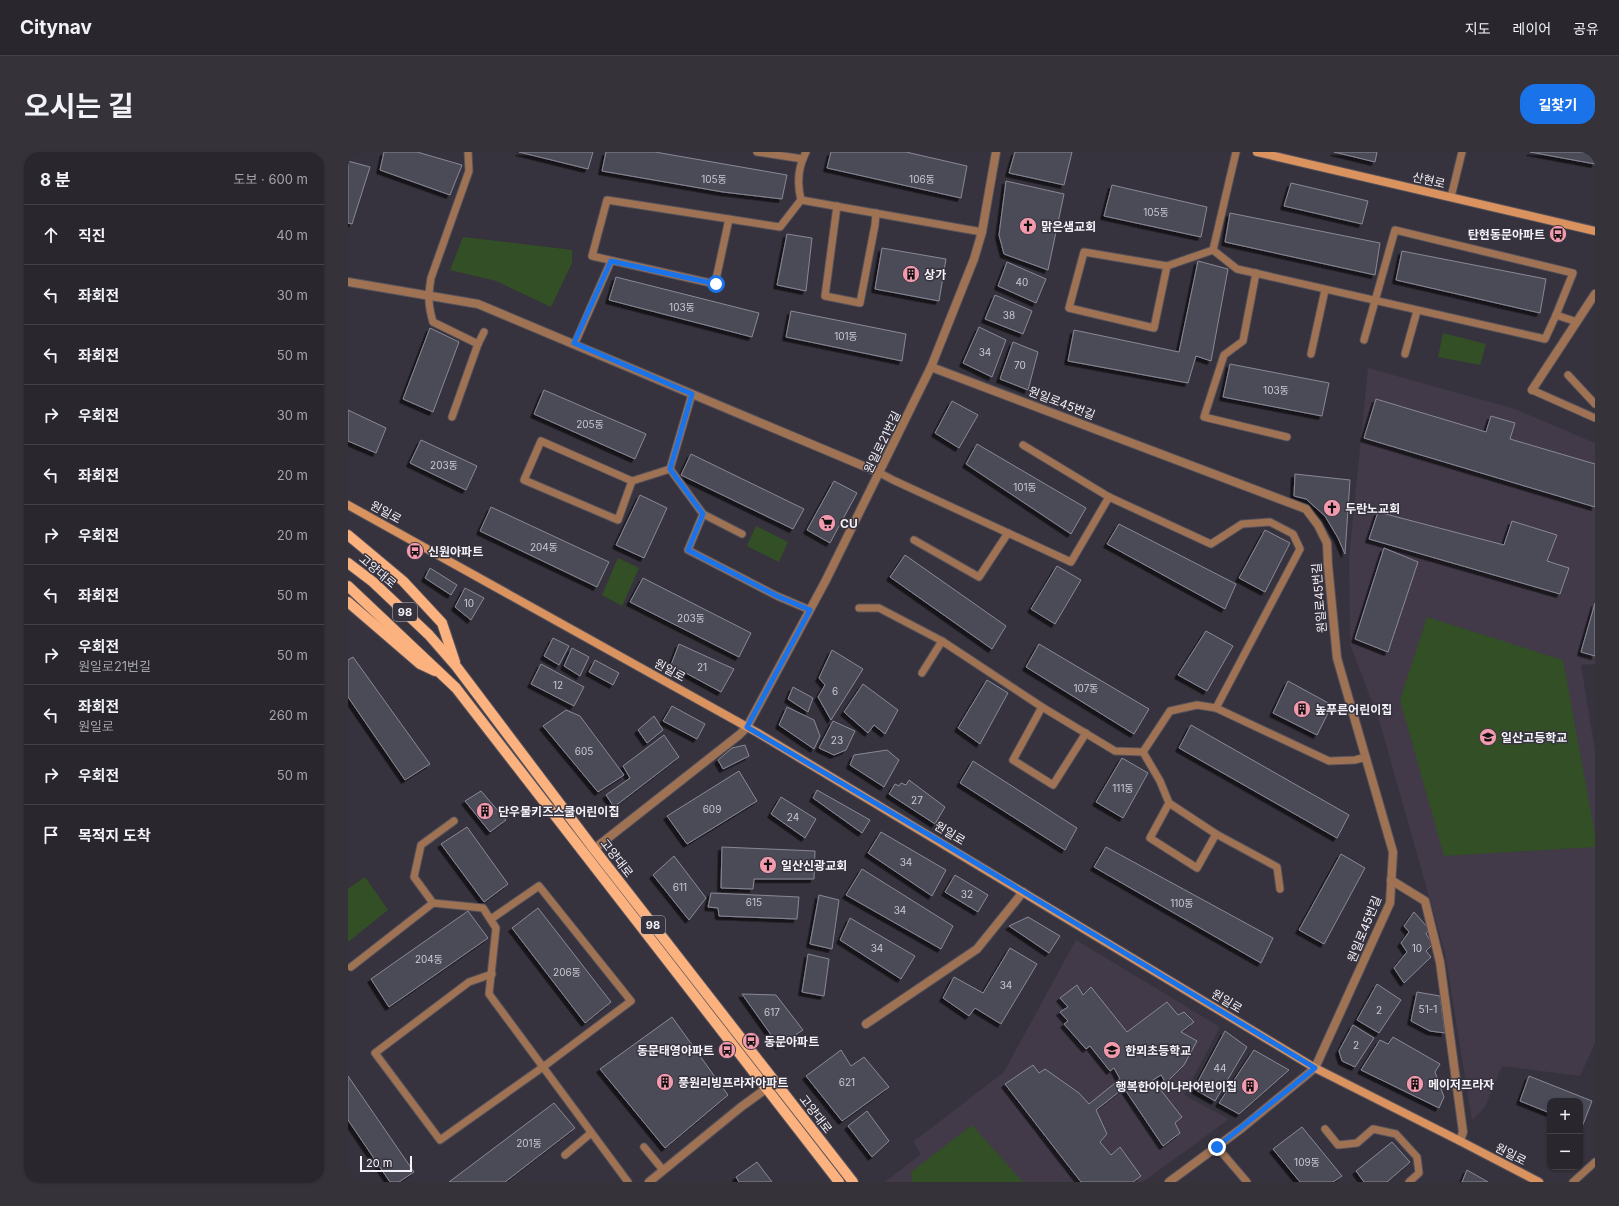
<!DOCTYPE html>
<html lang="ko">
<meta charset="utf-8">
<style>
body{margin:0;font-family:Inter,"Noto Sans KR",sans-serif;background:#35323a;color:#f1f3f6}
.controls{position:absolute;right:12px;bottom:12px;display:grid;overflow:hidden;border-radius:8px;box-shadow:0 1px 3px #0004}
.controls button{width:36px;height:36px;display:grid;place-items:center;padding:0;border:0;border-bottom:1px solid #45434a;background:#29262e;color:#f1f3f6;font:20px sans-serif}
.scale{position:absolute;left:12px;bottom:10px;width:52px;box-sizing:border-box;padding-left:4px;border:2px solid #f4f2f9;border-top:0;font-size:11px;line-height:14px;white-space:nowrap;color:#f4f2f9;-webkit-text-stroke:3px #37333e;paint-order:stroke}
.stop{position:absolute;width:12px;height:12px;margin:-9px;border:3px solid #1a73e8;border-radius:50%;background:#fff}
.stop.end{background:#1a73e8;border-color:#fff;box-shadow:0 1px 4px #0008}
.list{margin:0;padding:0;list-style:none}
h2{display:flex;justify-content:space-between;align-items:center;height:52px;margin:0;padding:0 16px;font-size:17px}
h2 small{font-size:13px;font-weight:400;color:#a5a5aa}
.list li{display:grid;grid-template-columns:26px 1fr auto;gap:12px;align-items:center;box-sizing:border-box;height:60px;padding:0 16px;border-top:1px solid #45434a}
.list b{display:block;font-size:15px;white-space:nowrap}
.list p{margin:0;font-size:13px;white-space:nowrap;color:#a5a5aa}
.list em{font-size:13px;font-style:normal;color:#a5a5aa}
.icon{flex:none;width:22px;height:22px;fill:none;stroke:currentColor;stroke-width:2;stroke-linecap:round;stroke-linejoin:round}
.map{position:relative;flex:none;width:1247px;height:1030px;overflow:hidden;border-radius:16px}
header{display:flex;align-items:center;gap:24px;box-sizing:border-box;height:56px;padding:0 20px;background:#29262e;border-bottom:1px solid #45434a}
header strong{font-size:19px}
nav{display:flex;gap:22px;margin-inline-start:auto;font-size:14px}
.intro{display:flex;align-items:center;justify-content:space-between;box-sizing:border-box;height:96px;padding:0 24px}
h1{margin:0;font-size:28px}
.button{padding:10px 18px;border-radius:16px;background:#1a73e8;color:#fff;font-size:14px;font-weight:700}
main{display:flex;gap:24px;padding:0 24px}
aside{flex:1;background:#29262e;border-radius:16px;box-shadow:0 1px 3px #0004}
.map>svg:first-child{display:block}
.education{fill:#423949}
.green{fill:#324f25}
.building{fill:#4c4c58;stroke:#888896;filter:url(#shadow)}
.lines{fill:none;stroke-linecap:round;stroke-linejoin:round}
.lane-casing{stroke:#55525c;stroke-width:9}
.street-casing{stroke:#55525c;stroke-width:10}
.secondary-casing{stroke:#55525c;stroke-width:10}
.primary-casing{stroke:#55525c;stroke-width:12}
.lane{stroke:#9f7253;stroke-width:7}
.street{stroke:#9f7253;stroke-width:8}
.secondary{stroke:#da935f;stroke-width:8}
.primary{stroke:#fbb27e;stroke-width:10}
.route{stroke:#1a73e8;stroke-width:5}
.labels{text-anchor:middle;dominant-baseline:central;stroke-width:3;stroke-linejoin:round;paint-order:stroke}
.number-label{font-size:10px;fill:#cac8d1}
.shield{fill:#37333e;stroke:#bbb9c1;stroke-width:1}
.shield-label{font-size:11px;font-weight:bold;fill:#f4f2f9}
.street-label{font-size:12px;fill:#f4f2f9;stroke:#37333e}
.poi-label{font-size:12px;font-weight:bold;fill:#f4f2f9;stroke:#37333e;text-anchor:start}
</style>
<header>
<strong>Citynav</strong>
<nav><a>지도</a><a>레이어</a><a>공유</a></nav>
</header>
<div class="intro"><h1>오시는 길</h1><a class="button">길찾기</a></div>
<main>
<aside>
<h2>8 분<small>도보 · 600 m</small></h2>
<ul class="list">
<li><svg class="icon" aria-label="ahead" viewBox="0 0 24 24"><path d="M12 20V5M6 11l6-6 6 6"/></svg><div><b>직진</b></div><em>40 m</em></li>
<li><svg class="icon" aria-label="left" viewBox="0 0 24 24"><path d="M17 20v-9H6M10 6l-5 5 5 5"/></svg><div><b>좌회전</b></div><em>30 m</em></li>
<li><svg class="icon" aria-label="left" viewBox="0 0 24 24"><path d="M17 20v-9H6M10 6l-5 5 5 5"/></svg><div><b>좌회전</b></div><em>50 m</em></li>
<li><svg class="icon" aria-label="right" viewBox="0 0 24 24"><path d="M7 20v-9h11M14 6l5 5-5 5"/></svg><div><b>우회전</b></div><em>30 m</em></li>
<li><svg class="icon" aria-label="left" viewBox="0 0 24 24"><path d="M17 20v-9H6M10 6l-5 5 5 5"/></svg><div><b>좌회전</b></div><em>20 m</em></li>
<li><svg class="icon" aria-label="right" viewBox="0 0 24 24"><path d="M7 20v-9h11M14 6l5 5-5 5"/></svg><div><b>우회전</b></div><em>20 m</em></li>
<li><svg class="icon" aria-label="left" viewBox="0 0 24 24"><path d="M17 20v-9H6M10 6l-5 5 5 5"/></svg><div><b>좌회전</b></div><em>50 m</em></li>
<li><svg class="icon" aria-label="right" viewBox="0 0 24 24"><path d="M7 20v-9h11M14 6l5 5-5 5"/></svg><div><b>우회전</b><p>원일로21번길</p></div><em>50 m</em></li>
<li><svg class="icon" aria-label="left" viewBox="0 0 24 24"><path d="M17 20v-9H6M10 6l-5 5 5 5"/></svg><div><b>좌회전</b><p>원일로</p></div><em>260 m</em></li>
<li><svg class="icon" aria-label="right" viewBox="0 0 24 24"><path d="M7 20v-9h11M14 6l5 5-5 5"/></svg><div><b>우회전</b></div><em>50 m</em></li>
<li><svg class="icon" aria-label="arrive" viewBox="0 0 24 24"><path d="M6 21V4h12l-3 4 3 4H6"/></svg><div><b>목적지 도착</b></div></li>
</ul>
</aside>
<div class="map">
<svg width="1247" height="1030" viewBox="0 0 1247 1030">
<defs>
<filter id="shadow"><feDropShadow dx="-3.5" dy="3.5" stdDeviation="0" flood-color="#0009"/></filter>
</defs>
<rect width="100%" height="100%" fill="#37333e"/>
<g class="education">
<polygon points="1020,216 1167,257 1247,291 1247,512 1233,513 1247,599 1247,891 1232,924 1154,914 1137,955 1124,968 1097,801 1032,571 1002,492 1001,407"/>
<polygon points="728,788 872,875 836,943 881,967 795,1030 537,1030 573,1002 565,990 656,920"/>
</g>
<g class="green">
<polygon points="115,85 224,98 224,111 203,155 148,129 102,118"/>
<polygon points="1095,181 1138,192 1132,213 1090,205"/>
<polygon points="408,374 440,390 431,410 399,394"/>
<polygon points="270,406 291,416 274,454 254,443"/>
<polygon points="1079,465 1215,508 1247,682 1247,695 1096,704 1052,548"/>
<polygon points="17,725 40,758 0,790 0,737"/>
<polygon points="624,973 675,1030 564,1030 563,1020"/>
</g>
<g class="building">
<polygon points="36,0 69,0 114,13 102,43 32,18"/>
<polygon points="171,0 245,0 240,17"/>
<polygon points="258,0 307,0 439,23 434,47 375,40 254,19"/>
<polygon points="483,0 558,0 619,14 613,46 479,16"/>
<polygon points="667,0 724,0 716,33 661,21"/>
<polygon points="986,0 1029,0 1027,10"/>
<polygon points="1182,0 1247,0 1247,12"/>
<polygon points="0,9 22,15 4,72 0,71"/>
<polygon points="658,29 716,42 700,118 656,102 651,83"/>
<polygon points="943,31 1020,49 1014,72 936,54"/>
<polygon points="764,33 859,55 853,85 756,64"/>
<polygon points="882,61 1032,91 1027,123 877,90"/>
<polygon points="439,82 464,86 458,139 429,133"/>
<polygon points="534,96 598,107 591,149 527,137"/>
<polygon points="1054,99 1198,127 1192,161 1048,128"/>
<polygon points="850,109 880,117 863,209 848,204 840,231 720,209 726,178 831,200"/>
<polygon points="659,110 698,127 688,151 650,134"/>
<polygon points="268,125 411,161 404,185 261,148"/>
<polygon points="647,143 684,159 675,182 637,167"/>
<polygon points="443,159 558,182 554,209 438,185"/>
<polygon points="631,175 658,188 644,225 615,211"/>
<polygon points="82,176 111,190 85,260 55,247"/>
<polygon points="665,190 690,200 680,238 652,227"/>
<polygon points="882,212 981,231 974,264 875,245"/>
<polygon points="196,238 298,282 287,307 186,262"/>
<polygon points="1028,247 1138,280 1143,264 1167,271 1162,287 1247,312 1247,355 1016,286"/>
<polygon points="604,249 630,263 611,296 587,281"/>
<polygon points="0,258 38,276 28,301 0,289"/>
<polygon points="73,288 129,314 118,338 62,311"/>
<polygon points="629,292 738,356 723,382 618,312"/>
<polygon points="343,302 456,357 445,377 333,323"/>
<polygon points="947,322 1002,328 997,402 990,386 977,364 958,347 946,344"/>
<polygon points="486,329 509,341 482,391 459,378"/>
<polygon points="292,343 319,356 296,406 268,393"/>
<polygon points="143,355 261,410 249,435 132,379"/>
<polygon points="1030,360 1156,393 1164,369 1209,383 1199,409 1221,416 1212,442 1021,387"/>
<polygon points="771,372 888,432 877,457 759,392"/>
<polygon points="917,378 942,391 917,440 891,426"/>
<polygon points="1036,396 1070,410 1040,500 1007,487"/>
<polygon points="557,403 658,474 644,497 542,425"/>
<polygon points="709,414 733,428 707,472 683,457"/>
<polygon points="82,416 109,433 103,443 77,426"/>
<polygon points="295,426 403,481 391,505 282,450"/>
<polygon points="117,436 136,446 123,468 107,455"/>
<polygon points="1247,451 1247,504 1233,500"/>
<polygon points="858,479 885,494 859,539 830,523"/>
<polygon points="205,486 221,494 211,513 196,504"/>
<polygon points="331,492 386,517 373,540 323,513"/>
<polygon points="691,492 801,557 786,582 678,515"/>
<polygon points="224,496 241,505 232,524 216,514"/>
<polygon points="484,498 515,517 483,568 470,545 477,533 471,526"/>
<polygon points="5,505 82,612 57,628 0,545 0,508"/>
<polygon points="247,508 271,521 265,533 241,520"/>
<polygon points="193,512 236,535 226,554 183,532"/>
<polygon points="639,528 660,541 632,592 610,576"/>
<polygon points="940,529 984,553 969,583 925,561"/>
<polygon points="515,532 550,558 537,582 526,573 520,581 496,560"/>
<polygon points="445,535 465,546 460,560 440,547"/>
<polygon points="324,554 357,572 349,587 315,569"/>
<polygon points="439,555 466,568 472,584 466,597 431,573"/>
<polygon points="218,558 232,564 276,623 250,640 195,574"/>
<polygon points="306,564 315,578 299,591 290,578"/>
<polygon points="485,569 507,579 498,598 486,603 471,596"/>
<polygon points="843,573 1001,663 989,686 831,596"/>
<polygon points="316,583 331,605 266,655 258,643 282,626 275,614"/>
<polygon points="397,593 401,604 375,617 370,608 384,596"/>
<polygon points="539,598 551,608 536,635 502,613 506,603"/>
<polygon points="774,606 800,621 775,666 748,650"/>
<polygon points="625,609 729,676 717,698 612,631"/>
<polygon points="391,619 409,649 339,692 319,664"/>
<polygon points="561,628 597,655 587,672 541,642 547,632 551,634 553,631 558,633"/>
<polygon points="469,638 522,668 514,681 465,646"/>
<polygon points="133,639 158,668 142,680 117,649"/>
<polygon points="433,645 468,667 457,686 423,662"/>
<polygon points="119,675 160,732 136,750 93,692"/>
<polygon points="533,680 598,718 584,744 520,701"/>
<polygon points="374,695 467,699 466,727 406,727 405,737 373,736"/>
<polygon points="758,695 925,786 913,811 746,715"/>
<polygon points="993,702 1017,716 976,792 951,778"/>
<polygon points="326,704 358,746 341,768 305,723"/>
<polygon points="514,717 605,774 593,797 498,743"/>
<polygon points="607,723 640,743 630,760 597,740"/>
<polygon points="363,741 451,745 449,767 371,764 370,756 360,755"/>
<polygon points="471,743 491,748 484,797 462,792"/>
<polygon points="190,756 263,850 237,871 164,776"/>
<polygon points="120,759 140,786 41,855 23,827"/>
<polygon points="1066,760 1081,777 1078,782 1085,792 1078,799 1083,805 1056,831 1046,816 1059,800 1053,791 1061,780 1056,774"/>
<polygon points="680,765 712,784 701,801 661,774"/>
<polygon points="502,766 567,804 553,827 492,788"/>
<polygon points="662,796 689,812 653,872 627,856 621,864 595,846 606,825 635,841"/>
<polygon points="460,802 481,807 476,844 454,840"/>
<polygon points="1029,832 1053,848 1031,881 1009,868"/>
<polygon points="729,833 735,843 743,835 779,880 819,850 830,863 836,860 846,870 833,880 849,889 836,913 818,931 813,923 805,928 834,965 827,971 832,981 815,994 776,936 748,958 759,982 752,990 763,1003 772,995 793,1024 785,1030 733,1030 657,932 685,913 691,921 697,917 731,941 741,952 772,927 766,916 762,919 742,894 738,897 716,872 720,869 712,860 720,855 712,846"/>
<polygon points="1069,840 1092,844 1097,881 1082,879 1063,869"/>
<polygon points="394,842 428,843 455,878 431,894"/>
<polygon points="324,865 380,943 317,996 252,917"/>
<polygon points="1005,873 1026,886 1007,915 994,909 991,899"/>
<polygon points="877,879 899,895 867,949 846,937"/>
<polygon points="1045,885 1092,912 1087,920 1096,945 1091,956 1013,918 1032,888 1040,892"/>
<polygon points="493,898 503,914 516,905 541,935 494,969 458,924"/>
<polygon points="906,898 941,918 891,962 871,951"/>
<polygon points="0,924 66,1020 51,1030 42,1030 0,968"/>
<polygon points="1181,924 1244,949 1234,975 1232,974 1232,949 1202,949 1202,961 1172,949"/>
<polygon points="206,951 227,976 157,1030 101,1030"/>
<polygon points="519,959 541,989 524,1005 500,974"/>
<polygon points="954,975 994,1024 985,1030 952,1030 925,997"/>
<polygon points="1044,990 1062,1010 1039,1030 1016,1030 1008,1019"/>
<polygon points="409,1010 424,1030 391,1030 388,1025"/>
<polygon points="1119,1018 1140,1030 1114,1030"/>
</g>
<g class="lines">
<defs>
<g id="lane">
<path d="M120 0 121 19 83 126C80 144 80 153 85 170L130 192"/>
<polyline points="409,0 455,7"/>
<polyline points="888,0 865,98 889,117 1197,187 1208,163 1229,170"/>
<polyline points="1103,45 1114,0"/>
<path d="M453 48C449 32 450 15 458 0"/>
<polyline points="489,54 477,144 512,151 527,73 528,61"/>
<polyline points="381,67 367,132 244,104 259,48 432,75 453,48 634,80"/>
<polyline points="819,114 806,176 721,156 736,100 819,114 865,98"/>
<polyline points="908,121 895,189 876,203 856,265 939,285"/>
<polyline points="1016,188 1047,78 1225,121 1208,163"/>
<polyline points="227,191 263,109"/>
<polyline points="963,202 977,138"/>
<polyline points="1057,202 1069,159"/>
<polyline points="1220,223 1247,252"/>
<polyline points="1184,238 1247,266"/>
<polyline points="104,265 130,192 136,180"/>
<polyline points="675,293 761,345 863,392 894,372 922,370 945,382 952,397 868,556"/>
<polyline points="322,317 355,362 394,382"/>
<polyline points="532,321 545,328 723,410 761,345"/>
<polyline points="284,329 270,368 176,328 193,289 284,329 322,317 344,242"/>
<polyline points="355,362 340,398 429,444 462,458"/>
<polyline points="566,388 631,425 660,381"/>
<polyline points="511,456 531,456 594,489 694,555 767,599 795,600"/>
<polyline points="574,521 594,489"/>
<polyline points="694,555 665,608 705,633 738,581"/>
<polyline points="795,600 822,559 849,553 868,556 981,609 1007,608 1018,605"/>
<polyline points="795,600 812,629 821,651 868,682 929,715 932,737"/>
<polyline points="821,651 802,686 849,716 868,682"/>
<polyline points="106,669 73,693 66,725 85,751 135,756 148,776 141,842 280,1030"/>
<polyline points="143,767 191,734 283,849 195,915 92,988 27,901 121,830 144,822"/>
<polyline points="3,815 85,751"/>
<polyline points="977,977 990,993 1009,991 1025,977 1048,982 1069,1005 1071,1021 1061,1030"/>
<polyline points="296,995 315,1018"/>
<polyline points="869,995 899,1030"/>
<polyline points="217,1003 243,981"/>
<polyline points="1225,1030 1247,1010"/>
</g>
<g id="street">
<polyline points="0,130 130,152 532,321"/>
<polyline points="583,215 958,357 970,373 979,391 980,413 989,506 1045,700 1042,751 967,916 894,976 821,1030"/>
<polyline points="1184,238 1247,142"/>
<polyline points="246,697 391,583 399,575 478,428 583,215 626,107 634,80 648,0"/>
<polyline points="1043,728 1077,749 1092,810 1115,980 1112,989"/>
<polyline points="518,872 629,797 675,740"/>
<polyline points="301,1030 393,955 426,931"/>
</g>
<g id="secondary">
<polyline points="909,0 1247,79"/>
<polyline points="0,353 410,581 967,916 1112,989 1191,1030"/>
</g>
<g id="primary">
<polyline points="0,383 55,429 94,471 107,510"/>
<polyline points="0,411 25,430 81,483 108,514 246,697 505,1030"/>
<polyline points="0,434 108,536 491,1030"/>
<polyline points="0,450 72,512 87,519"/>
</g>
</defs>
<use href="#lane" class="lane-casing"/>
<use href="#street" class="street-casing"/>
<use href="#secondary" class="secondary-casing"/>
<use href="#primary" class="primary-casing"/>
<use href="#lane" class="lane"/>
<use href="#street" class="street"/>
<use href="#secondary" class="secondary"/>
<use href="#primary" class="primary"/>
</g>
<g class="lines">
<polyline class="route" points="368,132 263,109 226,191 344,242 322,317 355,362 340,398 429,444 462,458 399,575 593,690 967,916 869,995"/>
</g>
<defs>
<symbol id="church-disc" viewBox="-11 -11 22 22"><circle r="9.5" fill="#f29aae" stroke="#37333e"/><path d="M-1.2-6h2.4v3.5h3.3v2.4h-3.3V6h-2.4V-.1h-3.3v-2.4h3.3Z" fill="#111"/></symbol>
<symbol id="bus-disc" viewBox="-11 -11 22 22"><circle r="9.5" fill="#f29aae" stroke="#37333e"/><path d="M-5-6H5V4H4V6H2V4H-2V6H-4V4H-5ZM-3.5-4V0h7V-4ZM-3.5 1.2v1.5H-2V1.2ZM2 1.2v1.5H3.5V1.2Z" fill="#111"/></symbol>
<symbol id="building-disc" viewBox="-11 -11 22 22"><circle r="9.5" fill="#f29aae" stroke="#37333e"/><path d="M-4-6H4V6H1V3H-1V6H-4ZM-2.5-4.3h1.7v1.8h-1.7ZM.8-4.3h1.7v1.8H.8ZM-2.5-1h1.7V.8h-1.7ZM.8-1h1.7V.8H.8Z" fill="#111"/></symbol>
<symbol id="supermarket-disc" viewBox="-11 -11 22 22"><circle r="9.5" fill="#f29aae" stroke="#37333e"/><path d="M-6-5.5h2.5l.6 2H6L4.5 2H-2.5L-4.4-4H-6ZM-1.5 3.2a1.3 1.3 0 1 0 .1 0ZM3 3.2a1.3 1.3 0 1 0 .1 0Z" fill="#111"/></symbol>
<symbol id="school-disc" viewBox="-11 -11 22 22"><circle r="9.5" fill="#f29aae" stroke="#37333e"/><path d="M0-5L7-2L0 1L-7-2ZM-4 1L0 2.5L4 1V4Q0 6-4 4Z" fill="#111"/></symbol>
</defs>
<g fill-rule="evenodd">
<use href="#church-disc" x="670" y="64" width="20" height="20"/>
<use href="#bus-disc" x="1200" y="72" width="20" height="20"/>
<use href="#building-disc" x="553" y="112" width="20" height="20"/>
<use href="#church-disc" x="974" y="346" width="20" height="20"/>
<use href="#supermarket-disc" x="469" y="361" width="20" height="20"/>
<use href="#bus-disc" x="57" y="389" width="20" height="20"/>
<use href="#building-disc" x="944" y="547" width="20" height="20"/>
<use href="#school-disc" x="1130" y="575" width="20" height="20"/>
<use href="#building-disc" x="127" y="649" width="20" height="20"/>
<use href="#church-disc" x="410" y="703" width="20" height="20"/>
<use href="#bus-disc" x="393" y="879" width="20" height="20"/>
<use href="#bus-disc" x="369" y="888" width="20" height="20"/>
<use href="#school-disc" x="754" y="888" width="20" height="20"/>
<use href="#building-disc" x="307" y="920" width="20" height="20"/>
<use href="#building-disc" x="1057" y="922" width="20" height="20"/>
<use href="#building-disc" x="892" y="924" width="20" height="20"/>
</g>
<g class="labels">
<g class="number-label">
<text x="366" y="27">105동</text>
<text x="574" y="27">106동</text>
<text x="808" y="60">105동</text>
<text x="674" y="130">40</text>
<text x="334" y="155">103동</text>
<text x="661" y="163">38</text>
<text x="498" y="184">101동</text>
<text x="637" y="200">34</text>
<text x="672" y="213">70</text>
<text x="928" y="238">103동</text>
<text x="242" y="272">205동</text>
<text x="96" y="313">203동</text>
<text x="677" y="335">101동</text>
<text x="196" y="395">204동</text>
<text x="121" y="451">10</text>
<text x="343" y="466">203동</text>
<text x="354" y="515">21</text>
<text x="210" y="533">12</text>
<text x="738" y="536">107동</text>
<text x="487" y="539">6</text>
<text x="489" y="588">23</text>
<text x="236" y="599">605</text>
<text x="775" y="636">111동</text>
<text x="569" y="648">27</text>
<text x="364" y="657">609</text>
<text x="445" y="665">24</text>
<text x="558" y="710">34</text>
<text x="332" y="735">611</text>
<text x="619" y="742">32</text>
<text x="406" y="750">615</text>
<text x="834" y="751">110동</text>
<text x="552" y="758">34</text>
<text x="529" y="796">34</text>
<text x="1069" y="796">10</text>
<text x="81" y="807">204동</text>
<text x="219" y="820">206동</text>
<text x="658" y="833">34</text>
<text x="1080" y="857">51-1</text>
<text x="1031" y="858">2</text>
<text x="424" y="860">617</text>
<text x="1008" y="893">2</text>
<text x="872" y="916">44</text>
<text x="499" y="930">621</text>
<text x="181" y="991">201동</text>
<text x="959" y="1010">109동</text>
</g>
<g class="shield">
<rect x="45" y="451" width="24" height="18" rx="3"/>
<rect x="293" y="764" width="24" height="18" rx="3"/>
</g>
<g class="shield-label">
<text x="57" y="460">98</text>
<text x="305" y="773">98</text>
</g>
<g class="street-label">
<text transform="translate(1081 28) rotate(13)">산현로</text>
<text transform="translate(714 251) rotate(21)">원일로45번길</text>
<text transform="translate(534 290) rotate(-64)">원일로21번길</text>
<text transform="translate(38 360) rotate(29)">원일로</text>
<text transform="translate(30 419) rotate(40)">고양대로</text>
<text transform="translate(971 446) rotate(-95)">원일로45번길</text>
<text transform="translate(322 518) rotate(29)">원일로</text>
<text transform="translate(602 681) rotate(31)">원일로</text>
<text transform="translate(269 706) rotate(52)">고양대로</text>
<text transform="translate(1016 777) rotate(-68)">원일로45번길</text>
<text transform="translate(879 849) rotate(31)">원일로</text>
<text transform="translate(468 962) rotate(52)">고양대로</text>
<text transform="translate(1163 1002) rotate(27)">원일로</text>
</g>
<g class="poi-label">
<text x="693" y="74">맑은샘교회</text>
<text x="1197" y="82" text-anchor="end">탄현동문아파트</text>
<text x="576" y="122">상가</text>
<text x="997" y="356">두란노교회</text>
<text x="492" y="371">CU</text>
<text x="80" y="399">신원아파트</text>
<text x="967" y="557">높푸른어린이집</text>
<text x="1153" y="585">일산고등학교</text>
<text x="150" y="659">단우물키즈스쿨어린이집</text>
<text x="433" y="713">일산신광교회</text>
<text x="416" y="889">동문아파트</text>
<text x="366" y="898" text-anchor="end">동문태영아파트</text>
<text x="777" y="898">한뫼초등학교</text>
<text x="330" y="930">풍원리빙프라자아파트</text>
<text x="1080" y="932">메이저프라자</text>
<text x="889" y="934" text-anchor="end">행복한아이나라어린이집</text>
</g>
</g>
</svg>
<div class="controls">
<button>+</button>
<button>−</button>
</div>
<div class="scale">20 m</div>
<div class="stop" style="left:368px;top:132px"></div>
<div class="stop end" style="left:869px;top:995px"></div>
</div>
</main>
